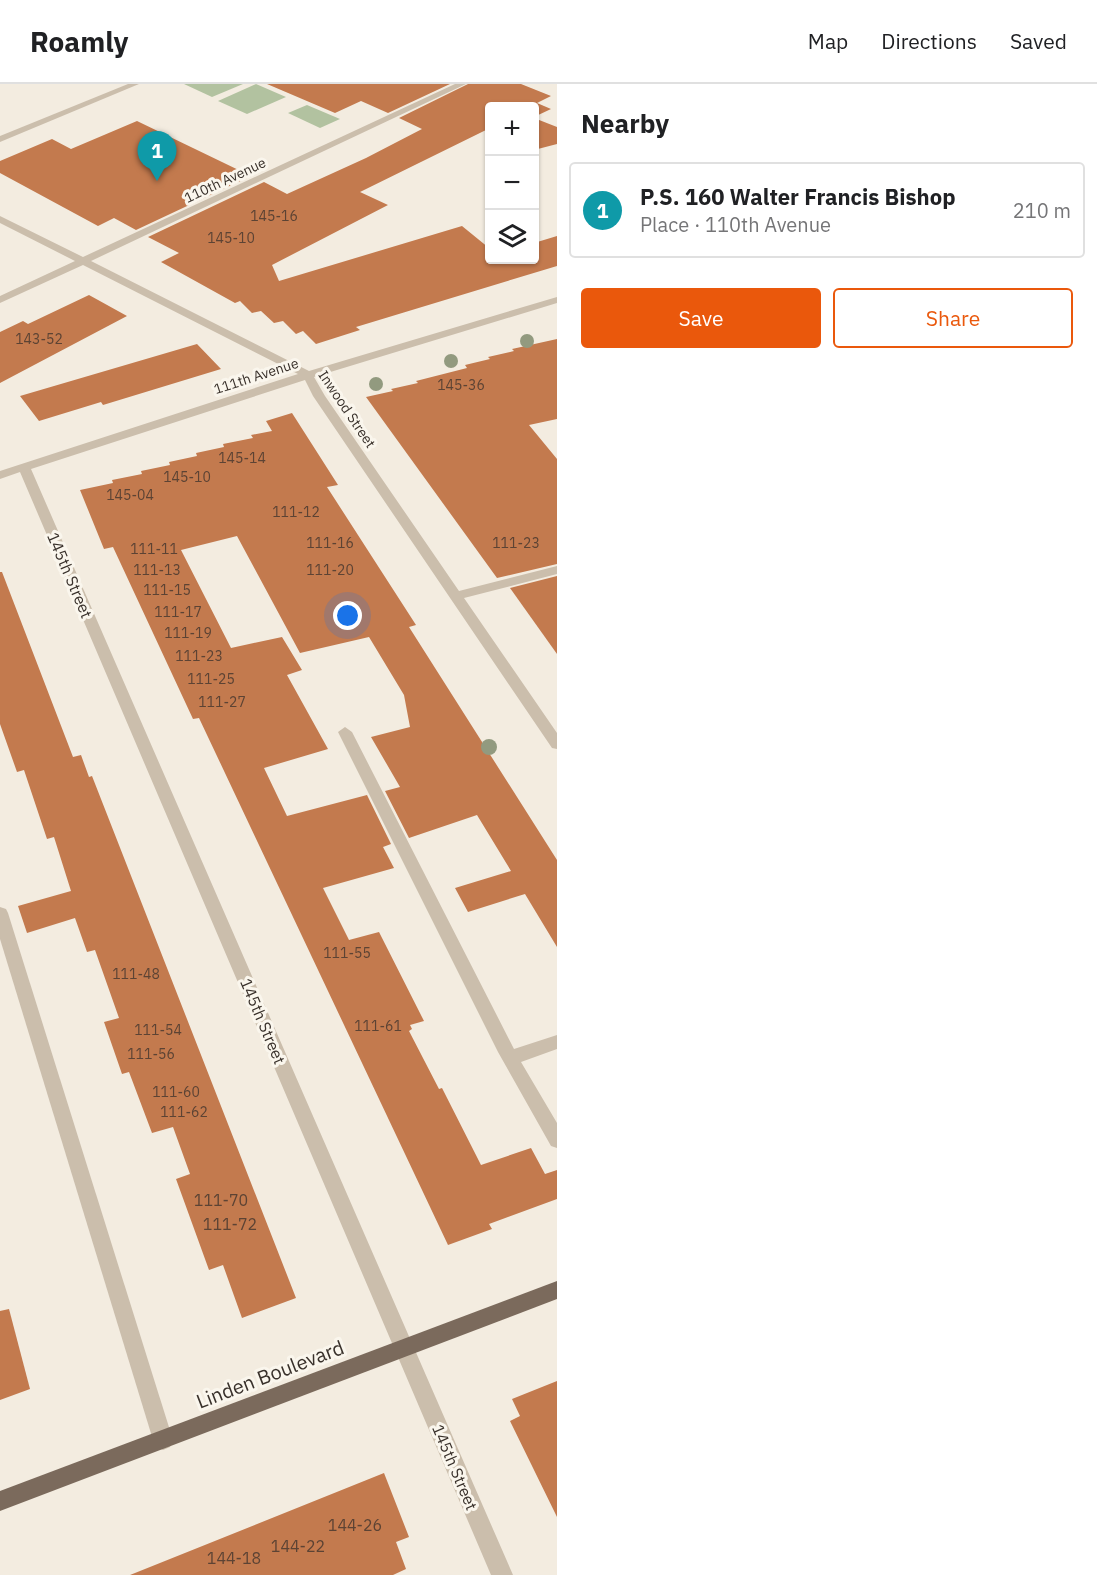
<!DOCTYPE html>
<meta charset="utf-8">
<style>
body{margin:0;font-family:"IBM Plex Sans",sans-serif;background:#f2f2f2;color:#202124}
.controls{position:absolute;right:18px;top:18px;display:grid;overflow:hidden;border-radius:6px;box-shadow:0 2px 4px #0004}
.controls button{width:54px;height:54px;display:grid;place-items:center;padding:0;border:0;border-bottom:2px solid #e0e0e0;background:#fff;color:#202124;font:30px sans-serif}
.you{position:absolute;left:348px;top:532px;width:21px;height:21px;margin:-15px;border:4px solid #fff;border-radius:50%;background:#1a73e8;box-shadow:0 0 0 9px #1a73e833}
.badge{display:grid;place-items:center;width:39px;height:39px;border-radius:50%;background:#ea580c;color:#fff;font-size:20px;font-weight:700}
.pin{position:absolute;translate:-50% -50px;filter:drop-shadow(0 2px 3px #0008)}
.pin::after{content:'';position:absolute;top:32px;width:21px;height:18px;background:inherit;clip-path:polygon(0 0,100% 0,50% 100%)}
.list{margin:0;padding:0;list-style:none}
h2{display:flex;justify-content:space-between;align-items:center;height:78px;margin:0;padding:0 24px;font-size:26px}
h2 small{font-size:20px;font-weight:400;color:#757577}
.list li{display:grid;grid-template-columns:39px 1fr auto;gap:18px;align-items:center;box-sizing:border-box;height:96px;margin:0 12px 12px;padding:0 12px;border:2px solid #e0e0e0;border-radius:6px}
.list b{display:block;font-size:22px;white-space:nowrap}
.list p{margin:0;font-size:20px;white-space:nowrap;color:#757577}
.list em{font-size:20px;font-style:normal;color:#757577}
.actions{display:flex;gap:12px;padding:18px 24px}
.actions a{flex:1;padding:14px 0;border:2px solid #ea580c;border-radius:6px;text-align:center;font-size:21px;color:#ea580c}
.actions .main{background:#ea580c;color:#fff}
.icon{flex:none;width:33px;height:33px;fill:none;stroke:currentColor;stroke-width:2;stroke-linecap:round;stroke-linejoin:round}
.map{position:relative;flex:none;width:557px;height:1491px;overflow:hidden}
header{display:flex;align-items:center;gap:36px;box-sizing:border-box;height:84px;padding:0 30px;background:#fff;border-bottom:2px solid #e0e0e0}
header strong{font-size:28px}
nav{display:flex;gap:33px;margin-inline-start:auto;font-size:21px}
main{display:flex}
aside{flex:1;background:#fff}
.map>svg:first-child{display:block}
.green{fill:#b2c2a0}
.building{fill:#c37a4e}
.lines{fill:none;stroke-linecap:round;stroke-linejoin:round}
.minor{fill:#cbbeac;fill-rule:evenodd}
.major{fill:#7b6a5c;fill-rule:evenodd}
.tree{fill:#929a7f}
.labels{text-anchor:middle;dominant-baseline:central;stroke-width:6;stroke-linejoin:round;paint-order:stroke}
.far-street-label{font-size:14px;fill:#39312b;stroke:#faf6ed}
.number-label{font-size:14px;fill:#5c4334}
.street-label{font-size:16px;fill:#39312b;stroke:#faf6ed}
.near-number-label{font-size:16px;fill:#5c4334}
.near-street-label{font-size:20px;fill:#39312b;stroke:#faf6ed}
</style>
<header>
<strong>Roamly</strong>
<nav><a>Map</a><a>Directions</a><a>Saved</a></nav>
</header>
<main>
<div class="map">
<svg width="557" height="1491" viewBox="0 0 557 1491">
<rect width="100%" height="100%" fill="#f3ece0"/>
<g class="green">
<polygon points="184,0 243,0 212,13"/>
<polygon points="256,0 286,13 247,30 218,17"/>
<polygon points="307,21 340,35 320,44 288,29"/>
</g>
<g class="building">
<polygon points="267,0 450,0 388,29 361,17 335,29"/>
<polygon points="468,0 521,0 551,12 537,19 551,25 534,33 534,22 489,22 489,48 486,46 360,108 388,121 272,181 279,197 462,142 489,164 489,176 534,176 534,159 557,152 557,182 356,243 360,246 316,260 303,247 296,250 283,237 274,239 261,227 252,229 240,217 235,219 161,178 179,169 148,153 264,98 287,110 366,74 422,45 399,34"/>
<polygon points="534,34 557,43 557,60 534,66"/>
<polygon points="137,37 251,92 136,146 114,134 98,142 0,89 0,77 52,55 71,65"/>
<polygon points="89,211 127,232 0,299 0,248 23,237 28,240"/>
<polygon points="557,255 557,335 529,341 557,375 557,480 497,494 366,313 393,307 391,305 418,299 416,297 467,284 465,281 490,275 488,273 514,267 512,265"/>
<polygon points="197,260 221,285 103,321 101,318 39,337 20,312"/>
<polygon points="292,329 338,401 327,403 416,541 409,543 557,776 557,863 525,810 468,828 455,804 511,787 477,731 409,754 385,707 400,703 371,653 410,643 404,611 369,553 300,569 237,452 181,466 231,564 282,553 302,586 287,591 328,665 264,684 287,732 367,711 391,760 383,763 394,784 323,804 349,856 379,848 424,937 410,941 412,945 409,947 439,1005 442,1004 481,1081 531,1064 545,1090 557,1086 557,1115 489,1140 492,1145 448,1161 199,634 193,635 113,463 104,465 80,406 113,399 112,396 142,390 141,387 170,381 169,378 197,372 196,369 224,363 223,360 253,354 251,351 272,347 266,337"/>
<polygon points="0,488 2,488 73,673 81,671 89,693 92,692 296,1214 242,1234 223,1181 209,1186 176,1095 190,1090 173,1043 152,1049 129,988 122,990 104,938 119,934 95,866 87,868 75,834 27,849 18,822 71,807 54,753 47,755 24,686 17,688 0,640"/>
<polygon points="557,492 557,570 510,504"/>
<polygon points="9,1225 30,1305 0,1316 0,1227"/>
<polygon points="557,1297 557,1433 510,1337 520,1332 512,1315"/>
<polygon points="384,1389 409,1453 396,1458 406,1485 393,1491 130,1491"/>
</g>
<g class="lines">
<g class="minor">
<polygon points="128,0 139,0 0,58 0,52"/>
<polygon points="455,0 466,0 91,177 309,287 557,213 557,219 314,293 325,312 459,507 557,482 557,490 464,514 557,649 557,665 552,664 313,312 305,296 31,385 513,1491 491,1491 20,388 0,395 0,387 298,290 83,181 0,219 0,212 75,177 0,139 0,132 83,173"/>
<polygon points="345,643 352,648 514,965 557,951 557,965 521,978 557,1039 557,1064 551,1062 498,968 338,648"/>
<polygon points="0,823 6,825 8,829 173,1356 170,1363 163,1366 156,1363 153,1356 0,855"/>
</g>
<polygon class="major" points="557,1197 557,1215 0,1427 0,1407"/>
</g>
<g class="tree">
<circle cx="527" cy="257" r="7"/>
<circle cx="451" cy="277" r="7"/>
<circle cx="376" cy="300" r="7"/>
<circle cx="489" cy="663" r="8"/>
</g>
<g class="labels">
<g class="far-street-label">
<text transform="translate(225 96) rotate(-25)">110th Avenue</text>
<text transform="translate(256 292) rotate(-18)">111th Avenue</text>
<text transform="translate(347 325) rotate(56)">Inwood Street</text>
</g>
<g class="number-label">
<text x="274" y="132">145-16</text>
<text x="231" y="154">145-10</text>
<text x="39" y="255">143-52</text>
<text x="461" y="301">145-36</text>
<text x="242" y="374">145-14</text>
<text x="187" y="393">145-10</text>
<text x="130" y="411">145-04</text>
<text x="296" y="428">111-12</text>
<text x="330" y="459">111-16</text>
<text x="516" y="459">111-23</text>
<text x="154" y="465">111-11</text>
<text x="157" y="486">111-13</text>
<text x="330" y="486">111-20</text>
<text x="167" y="506">111-15</text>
<text x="178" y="528">111-17</text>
<text x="188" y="549">111-19</text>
<text x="199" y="572">111-23</text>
<text x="211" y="595">111-25</text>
<text x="222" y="618">111-27</text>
<text x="347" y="869">111-55</text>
<text x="136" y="890">111-48</text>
<text x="378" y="942">111-61</text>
<text x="158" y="946">111-54</text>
<text x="151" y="970">111-56</text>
<text x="176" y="1008">111-60</text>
<text x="184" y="1028">111-62</text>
</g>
<g class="street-label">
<text transform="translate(70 491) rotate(67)">145th Street</text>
<text transform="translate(263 937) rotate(67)">145th Street</text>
<text transform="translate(455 1383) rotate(67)">145th Street</text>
</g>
<g class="near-number-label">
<text x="221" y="1116">111-70</text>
<text x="230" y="1140">111-72</text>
<text x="355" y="1441">144-26</text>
<text x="298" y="1462">144-22</text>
<text x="234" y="1474">144-18</text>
</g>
<g class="near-street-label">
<text transform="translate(270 1290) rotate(-21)">Linden Boulevard</text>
</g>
</g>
</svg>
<div class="controls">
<button>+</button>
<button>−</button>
<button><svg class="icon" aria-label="layers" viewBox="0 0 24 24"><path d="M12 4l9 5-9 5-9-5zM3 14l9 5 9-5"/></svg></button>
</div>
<div class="you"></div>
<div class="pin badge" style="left:157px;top:97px;background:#0f9aa8">1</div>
</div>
<aside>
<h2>Nearby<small></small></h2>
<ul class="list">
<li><span class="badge" style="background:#0f9aa8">1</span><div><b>P.S. 160 Walter Francis Bishop</b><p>Place · 110th Avenue</p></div><em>210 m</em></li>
</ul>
<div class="actions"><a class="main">Save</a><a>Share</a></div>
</aside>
</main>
